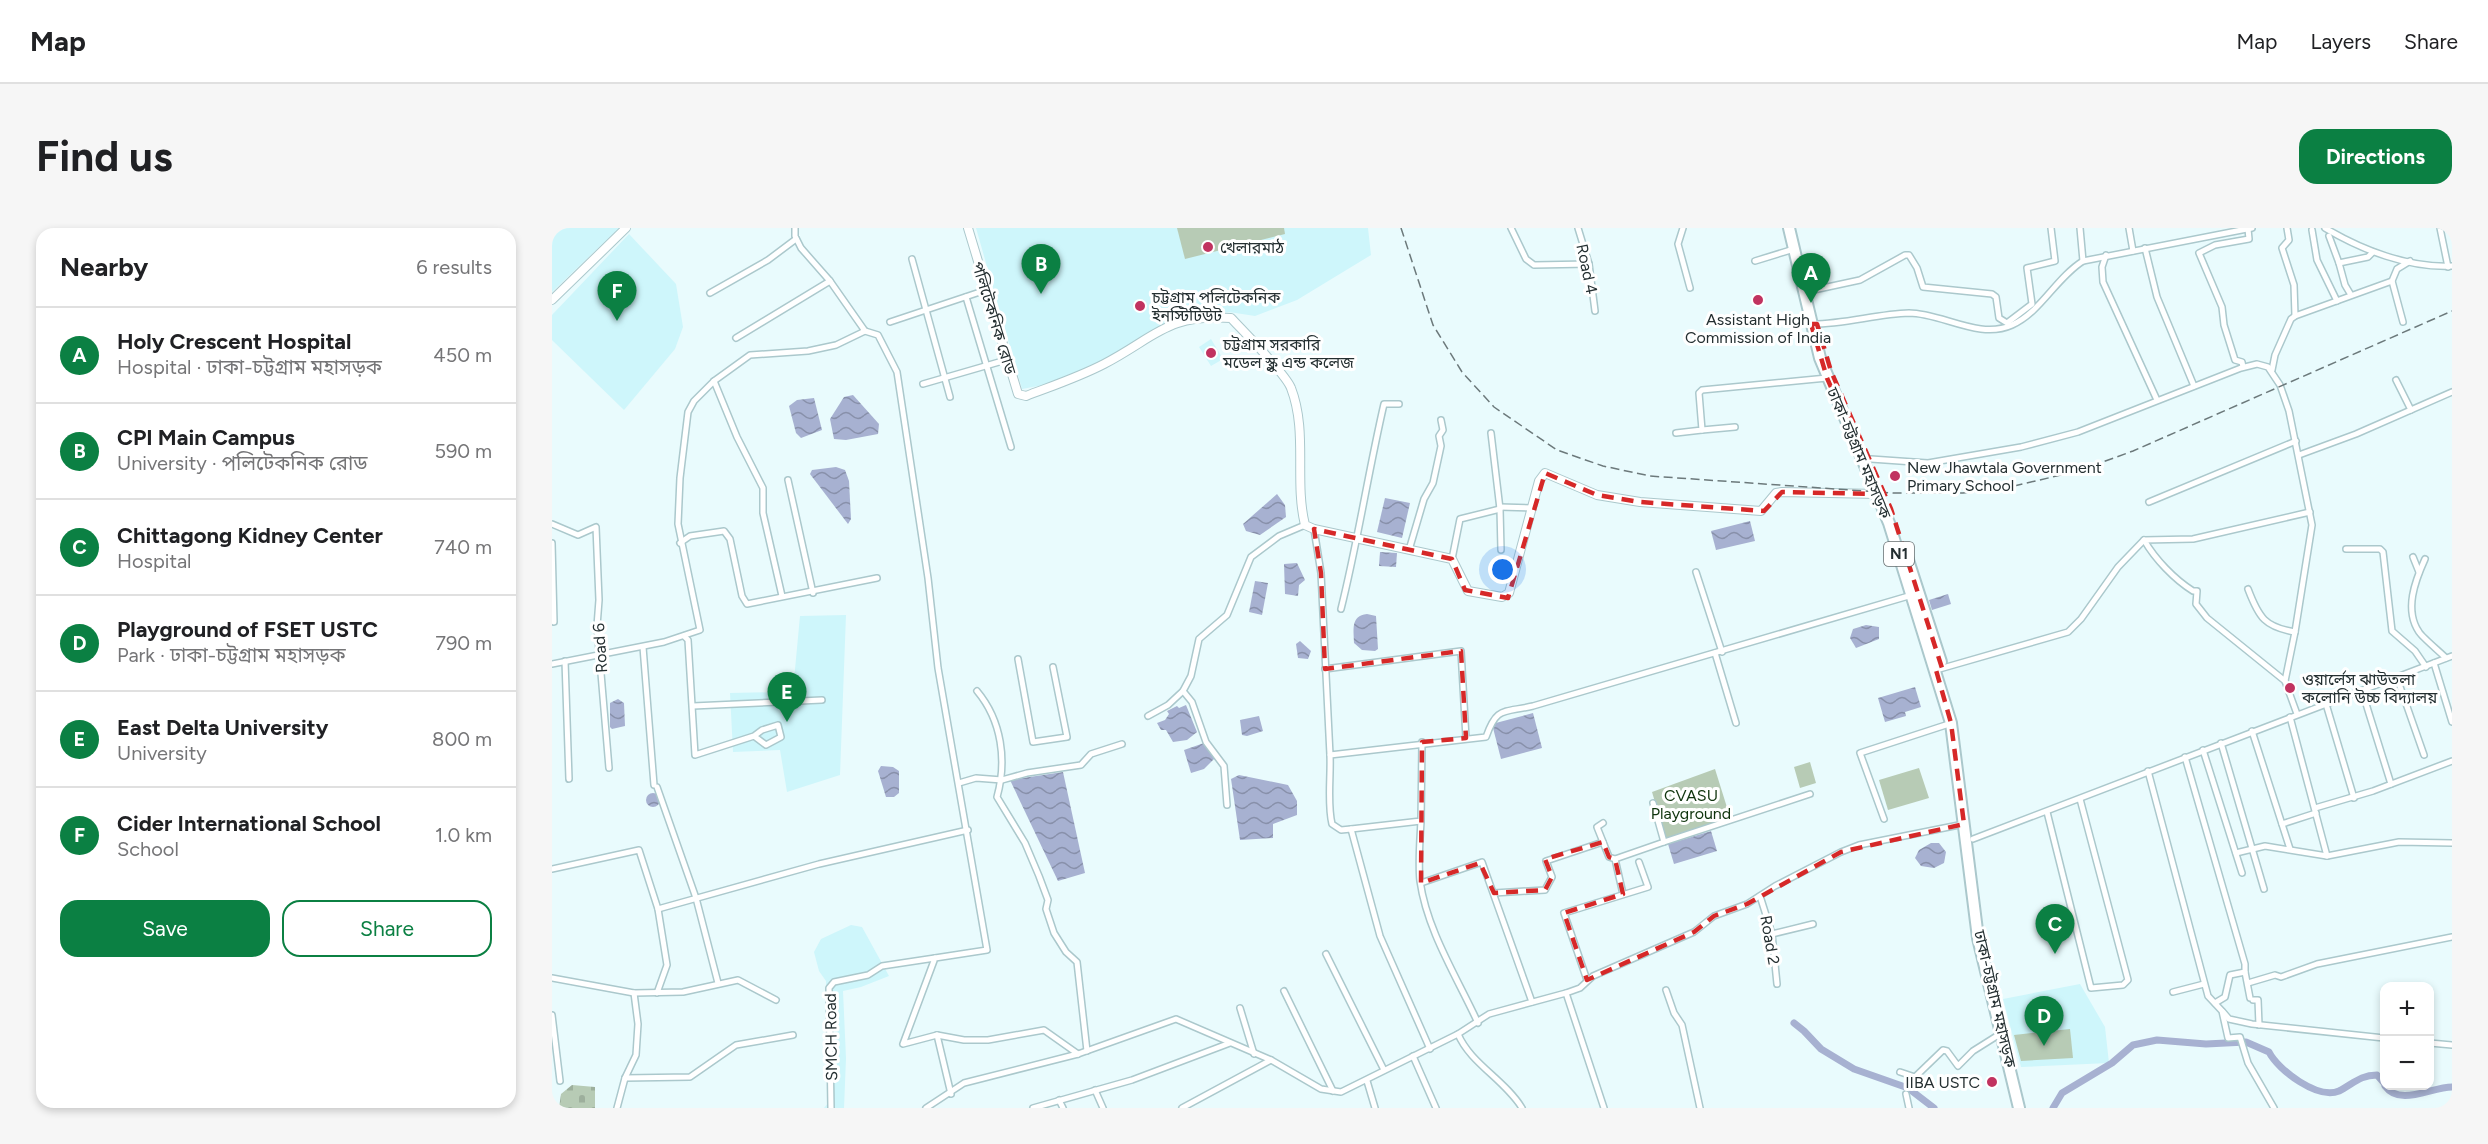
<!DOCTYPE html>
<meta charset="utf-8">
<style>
body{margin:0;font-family:Figtree,"Noto Sans Bengali",sans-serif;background:#f6f6f6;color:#202124}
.controls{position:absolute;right:18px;bottom:18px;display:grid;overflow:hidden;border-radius:12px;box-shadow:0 3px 9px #0003}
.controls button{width:54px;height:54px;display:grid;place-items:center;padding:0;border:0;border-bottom:2px solid #e0e0e0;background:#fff;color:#202124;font:30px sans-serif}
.you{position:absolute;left:951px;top:342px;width:21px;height:21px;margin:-15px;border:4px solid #fff;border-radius:50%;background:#1a73e8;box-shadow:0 0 0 9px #1a73e833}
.badge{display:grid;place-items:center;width:39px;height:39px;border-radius:50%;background:#0b8043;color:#fff;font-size:20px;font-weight:700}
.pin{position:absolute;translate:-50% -50px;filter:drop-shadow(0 2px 3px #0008)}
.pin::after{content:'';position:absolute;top:32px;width:21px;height:18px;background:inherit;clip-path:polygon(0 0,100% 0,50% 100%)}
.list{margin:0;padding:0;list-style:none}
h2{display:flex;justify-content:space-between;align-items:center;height:78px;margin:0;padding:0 24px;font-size:26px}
h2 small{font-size:20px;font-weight:400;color:#757577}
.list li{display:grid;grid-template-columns:39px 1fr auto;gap:18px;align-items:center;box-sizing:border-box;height:96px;padding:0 24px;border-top:2px solid #e0e0e0}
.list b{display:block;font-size:22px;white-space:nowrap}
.list p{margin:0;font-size:20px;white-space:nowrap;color:#757577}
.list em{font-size:20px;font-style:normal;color:#757577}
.actions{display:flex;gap:12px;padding:18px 24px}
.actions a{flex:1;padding:14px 0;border:2px solid #0b8043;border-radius:18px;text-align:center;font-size:21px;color:#0b8043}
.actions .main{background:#0b8043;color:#fff}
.map{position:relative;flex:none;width:1900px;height:880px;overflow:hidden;border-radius:18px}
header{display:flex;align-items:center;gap:36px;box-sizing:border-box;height:84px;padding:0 30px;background:#fff;border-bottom:2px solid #e0e0e0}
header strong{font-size:28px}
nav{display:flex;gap:33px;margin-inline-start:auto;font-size:21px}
.intro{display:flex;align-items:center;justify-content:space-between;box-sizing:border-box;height:144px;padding:0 36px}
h1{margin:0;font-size:42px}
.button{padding:15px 27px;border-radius:18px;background:#0b8043;color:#fff;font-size:21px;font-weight:700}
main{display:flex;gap:36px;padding:0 36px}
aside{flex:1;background:#fff;border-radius:18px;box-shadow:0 3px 9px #0003}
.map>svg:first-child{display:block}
.built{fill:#cef6fb}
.cemetery{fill:url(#cemetery-stones)}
.park{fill:#b7cbb5}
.water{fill:url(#water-waves)}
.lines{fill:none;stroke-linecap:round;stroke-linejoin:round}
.canal{stroke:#a7b1d1;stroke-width:7}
.street-casing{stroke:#abc8cc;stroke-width:8}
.secondary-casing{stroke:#abc8cc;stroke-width:10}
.highway-casing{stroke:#abc8cc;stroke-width:14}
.street{stroke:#fff;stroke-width:5}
.secondary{stroke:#fff;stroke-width:8}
.highway{stroke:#fff;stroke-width:10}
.rail{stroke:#6c797b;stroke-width:1.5;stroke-dasharray:9 4.5;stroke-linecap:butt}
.marked{fill:none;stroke:#d62828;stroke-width:4.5;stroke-dasharray:12 8;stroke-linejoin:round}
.poi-dot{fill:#c13360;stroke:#fff;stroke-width:2}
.labels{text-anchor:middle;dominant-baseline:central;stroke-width:6;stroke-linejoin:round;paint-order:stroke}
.shield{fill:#fff;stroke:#666d6f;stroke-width:1.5}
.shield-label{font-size:15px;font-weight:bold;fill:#242f31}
.poi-label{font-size:16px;fill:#242f31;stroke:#fff;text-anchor:start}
.street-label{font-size:16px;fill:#242f31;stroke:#fff}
.park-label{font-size:16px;fill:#0e330c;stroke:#fff}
</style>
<header>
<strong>Map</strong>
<nav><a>Map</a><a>Layers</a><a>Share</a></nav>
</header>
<div class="intro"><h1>Find us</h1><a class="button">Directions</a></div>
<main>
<aside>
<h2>Nearby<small>6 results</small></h2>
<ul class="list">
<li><span class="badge">A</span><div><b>Holy Crescent Hospital</b><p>Hospital · ঢাকা-চট্টগ্রাম মহাসড়ক</p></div><em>450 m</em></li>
<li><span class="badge">B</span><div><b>CPI Main Campus</b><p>University · পলিটেকনিক রোড</p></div><em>590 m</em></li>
<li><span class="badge">C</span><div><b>Chittagong Kidney Center</b><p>Hospital</p></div><em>740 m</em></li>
<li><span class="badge">D</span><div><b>Playground of FSET USTC</b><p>Park · ঢাকা-চট্টগ্রাম মহাসড়ক</p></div><em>790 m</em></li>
<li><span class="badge">E</span><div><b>East Delta University</b><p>University</p></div><em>800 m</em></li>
<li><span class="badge">F</span><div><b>Cider International School</b><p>School</p></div><em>1.0 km</em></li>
</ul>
<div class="actions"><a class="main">Save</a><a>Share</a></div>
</aside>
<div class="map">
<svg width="1900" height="880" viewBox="0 0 1900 880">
<defs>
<pattern id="cemetery-stones" width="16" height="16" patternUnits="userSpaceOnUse" patternTransform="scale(1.5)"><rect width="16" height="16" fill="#b7cbb5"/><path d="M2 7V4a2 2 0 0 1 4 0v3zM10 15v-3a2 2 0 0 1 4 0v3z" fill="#9daf9c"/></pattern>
<pattern id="water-waves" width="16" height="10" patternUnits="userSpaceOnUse" patternTransform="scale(1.5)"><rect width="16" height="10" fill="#a7b1d1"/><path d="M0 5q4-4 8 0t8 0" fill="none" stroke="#8890aa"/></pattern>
</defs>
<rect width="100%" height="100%" fill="#e9fbfd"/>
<g class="built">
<polygon points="0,0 67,0 0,64"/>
<polygon points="424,0 816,0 819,27 745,72 703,88 677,84 621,90 570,122 519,147 502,155 470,161"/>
<polygon points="77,6 124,56 131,99 123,121 72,182 0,112 0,87"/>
<polygon points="659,111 671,131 659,138 647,119"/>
<polygon points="294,387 288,547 235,564 228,522 181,524 178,465 230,464 242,452 248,388"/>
<polygon points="299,697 310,699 337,748 309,759 291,763 294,830 292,880 272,880 277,874 274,753 267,743 262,724 269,711"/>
<polygon points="1528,756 1553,799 1557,835 1469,839 1451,771"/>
</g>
<polygon class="cemetery" points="20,857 43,859 43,880 7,880 9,866"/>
<g class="park">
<polygon points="625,0 732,0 733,6 633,31"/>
<polygon points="1258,534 1264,555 1248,560 1242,539"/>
<polygon points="1367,540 1377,570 1336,582 1327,552"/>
<polygon points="1163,541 1178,589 1114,611 1100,564"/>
<polygon points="1518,801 1521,830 1469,833 1462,807"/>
</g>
<g class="water">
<polygon points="301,167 327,196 326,206 294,212 282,211 278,191 292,169"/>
<polygon points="262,170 270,202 249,210 244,205 237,178 245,172"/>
<polygon points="284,239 293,242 297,253 299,291 296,296 258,246 260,242"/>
<polygon points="725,266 733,277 734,289 708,307 694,303 691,296"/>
<polygon points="833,270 858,275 850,310 825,304"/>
<polygon points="1198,293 1203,313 1164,322 1159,303"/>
<polygon points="828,324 845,325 844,339 827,338"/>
<polygon points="745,335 753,352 747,357 746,368 733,366 732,336"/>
<polygon points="703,353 716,355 710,387 697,384"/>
<polygon points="1396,366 1399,376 1380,382 1377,372"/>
<path d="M815 386 824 388 826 421 823 423 810 422 802 415C802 402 798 388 815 386Z"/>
<polygon points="1314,397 1327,399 1327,411 1304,420 1298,410 1301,401"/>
<polygon points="748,413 759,423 756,431 746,430 744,416"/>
<polygon points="1363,459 1369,479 1353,484 1354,488 1333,494 1326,470"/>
<polygon points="66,471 72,475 73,498 60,501 58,499 58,475"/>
<polygon points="634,477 645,504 635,512 621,514 614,502 609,502 605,495 613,492 617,486 615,483 625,478 627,480"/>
<polygon points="981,485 990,520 949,531 940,496"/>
<polygon points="707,488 711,503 695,508 690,507 688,492"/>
<polygon points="652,515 663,530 652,541 639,545 632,522"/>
<polygon points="329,538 341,539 347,543 347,565 342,569 334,569 326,543"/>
<polygon points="511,544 533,645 506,653 458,552"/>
<polygon points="687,547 736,557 745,573 745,587 721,596 721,610 688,612 679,551"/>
<circle cx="101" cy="572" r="7"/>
<polygon points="1159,603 1165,623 1122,636 1116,616"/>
<polygon points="1379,615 1387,615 1394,624 1392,635 1382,640 1369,638 1363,630 1367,622"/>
</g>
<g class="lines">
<g class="canal">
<polyline points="1242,795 1252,803 1269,821 1302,841 1356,860 1382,880"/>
<path d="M1833 858C1848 879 1879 859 1900 859"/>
<path d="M1501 880 1510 865 1560 835 1581 817 1605 812 1654 816 1694 814 1717 824C1726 842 1766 872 1787 863 1801 856 1808 847 1825 847L1832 855"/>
</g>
<defs>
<g id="street">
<polyline points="243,0 243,8 249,20 278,53 313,103 326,107 345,144 376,350 386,440 435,722 383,730 351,816 385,807 412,812 436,812 492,802 526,826"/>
<polyline points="959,0 974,31 982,37 1037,36"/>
<polyline points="1026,0 1037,36 1043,83"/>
<polyline points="1131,0 1126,16 1138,60"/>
<polyline points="1528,0 1531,33"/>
<polyline points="1577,0 1581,23"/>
<polyline points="1735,0 1737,12 1730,20 1742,57 1743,88 1840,53"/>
<path d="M1773 0C1810 22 1856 40 1900 38"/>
<polyline points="1888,0 1896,39"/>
<polyline points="1760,2 1765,32 1785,73"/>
<polyline points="1777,8 1787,35"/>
<polyline points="1593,20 1605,69 1642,158"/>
<polyline points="1554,27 1550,39 1551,54 1605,172"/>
<polyline points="360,31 398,169"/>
<polyline points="1203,33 1242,21"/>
<polyline points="1257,63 1308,52 1353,27 1357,27 1365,40 1371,59 1440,66 1444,69 1447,90 1455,95 1480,76 1475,40 1503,33 1499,0"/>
<polyline points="158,65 216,32 244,11"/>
<polyline points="1799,67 1793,57 1787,35 1816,29 1821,24"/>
<polyline points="414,69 459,219"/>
<polyline points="338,94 434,62"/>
<polyline points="1851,94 1840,53 1845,41 1858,33"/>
<path d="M1261 96C1293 96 1325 86 1357 85 1390 85 1427 112 1460 97 1488 85 1504 50 1531 33L1700 0"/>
<polyline points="184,110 278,53"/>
<polyline points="1691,139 1690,134 1683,132 1672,97 1670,79 1647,25 1663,17 1697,11 1696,1"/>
<polyline points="1720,142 1723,127 1739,91 1743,88"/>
<polyline points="1844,152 1859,182"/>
<polyline points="162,153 185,209 211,260 211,285 230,368"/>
<polyline points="371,156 454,132"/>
<polyline points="1150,202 1183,199"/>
<polyline points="939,205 948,281 949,322"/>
<polyline points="1124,205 1150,202 1147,165 1150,162 1275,150"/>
<polyline points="1747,227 1804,206 1900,164"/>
<polyline points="1319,231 1376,235 1469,219 1526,204 1689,140 1705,136 1716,139 1728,157 1737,183 1760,297 1743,404 1733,453 1745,486"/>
<polyline points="236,252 261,365"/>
<polyline points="1597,274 1744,213"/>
<polyline points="948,279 980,280"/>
<polyline points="0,296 26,307 44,299 47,372 45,398 57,540"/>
<path d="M762 301 769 345 778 527 934 509C945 478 951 485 981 478L1360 367"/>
<polyline points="0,315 2,394"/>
<polyline points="128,315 138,308 172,303 178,311 190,368 195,376 325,350"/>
<polyline points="1794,321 1828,321 1831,324 1840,403 1863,423 1874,439"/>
<polyline points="857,322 872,271 881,255 889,218 887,208 891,202 889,192"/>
<polyline points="1861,329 1867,344"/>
<polyline points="900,331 908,291 948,281"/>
<path d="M1873 331C1863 353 1852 382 1867 404 1870 409 1888 424 1894 430"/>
<polyline points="1144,344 1170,424"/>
<path d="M1696 361C1707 390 1713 399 1743 404"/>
<path d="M789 381C806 313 816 245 832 176H847"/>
<polyline points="132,408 136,412 143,527 202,508 214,517 229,509 226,497 210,502 202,508"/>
<polyline points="91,419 102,557"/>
<polyline points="1163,425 1184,495"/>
<polyline points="466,431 481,514 515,509 501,439"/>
<polyline points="13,433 17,551"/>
<polyline points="1882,435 1900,494"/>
<polyline points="0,436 112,414 148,402 126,296 128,250 136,184 142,173 162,153 198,127 256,123 284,117 313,103"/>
<polyline points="773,441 909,423 914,510"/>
<polyline points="1384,442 1516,404 1529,391 1566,339 1592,312"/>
<polyline points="1845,450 1872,527"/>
<path d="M1733 453 1655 390 1644 376 1645 363H1641C1622 351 1603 331 1592 312L1641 311 1758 284"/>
<path d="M425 463C450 493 455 533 445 569L473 615 487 648 496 672 494 681 502 705 514 724 525 734 535 823"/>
<polyline points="631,463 640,474 654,514 672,538 675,577"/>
<polyline points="1810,463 1839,556"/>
<polyline points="1774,476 1802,570"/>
<polyline points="141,478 270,472"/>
<polyline points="596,488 616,477 631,463 639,448 647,411 675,387 699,329 727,308 753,297"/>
<polyline points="1738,489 1775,628"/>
<polyline points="1700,503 1738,621"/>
<polyline points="870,514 869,593 799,601 828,708 878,821"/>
<polyline points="1669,515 1712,661"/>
<polyline points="1651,522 1690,645"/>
<path d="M778 527C779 549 775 575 780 596L789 602 799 601"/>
<polyline points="1633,529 1693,736 1693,744 1678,747 1673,769 1663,775"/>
<polyline points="1596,543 1656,768 1670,783 1676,810 1688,809 1696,835 1722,880"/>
<polyline points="407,555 424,550 450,552 475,545 529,537 539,526 570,516"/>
<polyline points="105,559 144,670 166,755"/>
<polyline points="1763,580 1821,563 1900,533"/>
<polyline points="1495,584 1539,760 1571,757 1576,752 1528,571"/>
<polyline points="1332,591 1308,525 1400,495"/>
<path d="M869 593C868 612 866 634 868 653 875 703 906 751 926 795"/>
<polyline points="1051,595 1045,599 1057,629 1063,631 1071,666"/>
<polyline points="1730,596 1764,585"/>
<polyline points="1421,611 1900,428"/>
<polyline points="1112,614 1258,566"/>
<polyline points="1684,625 1713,618 1775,628 1847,614 1900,615"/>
<polyline points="1063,631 1112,614 1101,575"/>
<polyline points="0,641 87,622 106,681 115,737 105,765"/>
<polyline points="869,655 930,634 980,774"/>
<polyline points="942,665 993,662 1000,649 994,633 1051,614"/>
<polyline points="1208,668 1220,706 1225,756"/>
<polyline points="106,681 267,636 416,602"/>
<polyline points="1220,706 1261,696"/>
<polyline points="774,726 832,842"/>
<polyline points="1693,744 1698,770"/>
<polyline points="0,750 82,765 131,764 186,752 224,772"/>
<polyline points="1035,752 1012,685 1096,659 1087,634"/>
<polyline points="1696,755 1723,747 1729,749 1765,736 1900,709"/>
<polyline points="1114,762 1122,785 1130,797 1148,880"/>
<polyline points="732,763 781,863"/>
<polyline points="1621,764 1652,756"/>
<polyline points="1014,765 1052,880"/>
<polyline points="1701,772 1706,772 1707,797"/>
<polyline points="688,780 702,826"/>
<polyline points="1671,784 1677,791 1700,796 1832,810"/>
<polyline points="0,787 8,853"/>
<path d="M906 806C918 835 953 852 970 880"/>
<polyline points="385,807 399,866"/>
<polyline points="1878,815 1900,817"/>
<polyline points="861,828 884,880"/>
<polyline points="1348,844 1363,849 1391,822 1395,823 1406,838 1421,823 1448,806"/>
<polyline points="73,850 138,849 184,817 241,807"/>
<polyline points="815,853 823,880"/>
<polyline points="543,862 551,880"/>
<polyline points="1354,866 1357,880"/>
<polyline points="507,872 511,880"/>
<polyline points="65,880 73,850 84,827 86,796 82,765"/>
<polyline points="279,880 277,760 282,754 316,747 330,738 383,730"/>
<polyline points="374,880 412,855 526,826 624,791 719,832 769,861 789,864 906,806 937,786 1014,765 1028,760 1041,748 1142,704 1162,688 1195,676 1223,658 1289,624 1307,617 1412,596"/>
<polyline points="481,880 580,852 678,815"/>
<polyline points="630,880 719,832"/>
</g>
<g id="secondary">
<path d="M416 0 466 166 474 168C500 158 527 149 552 136 604 109 614 86 679 90 692 104 734 146 739 160 756 204 742 252 753 297L762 301 900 331 916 363 950 369 957 365 987 253 993 245 1045 267 1088 274 1209 283 1224 265 1230 264 1326 266"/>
<polyline points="0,72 74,0"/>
</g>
<g id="highway">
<polyline points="1237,0 1268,130 1337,295 1399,495 1426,710 1467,880"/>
<polyline points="1355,329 1389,434"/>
</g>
</defs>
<use href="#street" class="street-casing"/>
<use href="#secondary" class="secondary-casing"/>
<use href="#highway" class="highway-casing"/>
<use href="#street" class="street"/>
<use href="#secondary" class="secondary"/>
<use href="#highway" class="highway"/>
<polyline class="rail" points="849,0 881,97 910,144 942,179 1005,222 1051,238 1098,248 1341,265 1411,265 1462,258 1526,243 1581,223 1900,83"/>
</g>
<path class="marked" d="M1259 96H1265L1279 143 1339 281 1390 440 1384 442 1399 495 1412 596 1289 624 1195 676 1162 688 1142 704 1035 752 1012 685 1071 666 1063 631 1057 629 1051 614 993 631 1000 649 993 662 942 665 928 635 869 655 870 514 914 510 909 423 773 441 769 345 762 301 900 331 913 362 956 370 993 245 1045 267 1088 274 1212 283 1230 264 1326 266 1275 150Z"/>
<g class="poi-dot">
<circle cx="656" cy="19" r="6"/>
<circle cx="1206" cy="72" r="6"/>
<circle cx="588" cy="78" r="6"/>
<circle cx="659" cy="125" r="6"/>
<circle cx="1343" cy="248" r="6"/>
<circle cx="1738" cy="460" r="6"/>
<circle cx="1440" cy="854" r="6"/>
</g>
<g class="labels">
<rect class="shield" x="1332" y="314" width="30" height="24" rx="4.5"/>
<g class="shield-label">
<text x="1347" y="326">N1</text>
</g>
<g class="poi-label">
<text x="668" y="19">খেলারমাঠ</text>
<text x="600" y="69">চট্টগ্রাম পলিটেকনিক<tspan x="600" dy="18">ইনস্টিটিউট</tspan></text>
<text x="1206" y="91" text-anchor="middle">Assistant High<tspan x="1206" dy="18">Commission of India</tspan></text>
<text x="671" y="116">চট্টগ্রাম সরকারি<tspan x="671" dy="18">মডেল স্কুল এন্ড কলেজ</tspan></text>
<text x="1355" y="239">New Jhawtala Government<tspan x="1355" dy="18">Primary School</tspan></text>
<text x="1750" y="451">ওয়ার্লেস ঝাউতলা<tspan x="1750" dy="18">কলোনি উচ্চ বিদ্যালয়</tspan></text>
<text x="1428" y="854" text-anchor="end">IIBA USTC</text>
</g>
<g class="street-label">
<text transform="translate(1035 41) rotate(78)">Road 4</text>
<text transform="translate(442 90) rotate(73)">পলিটেকনিক রোড</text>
<text transform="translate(1307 225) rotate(67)">ঢাকা-চট্টগ্রাম মহাসড়ক</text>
<text transform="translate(48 420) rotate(-94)">Road 6</text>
<text transform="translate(1218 712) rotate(80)">Road 2</text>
<text transform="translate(1443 771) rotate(77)">ঢাকা-চট্টগ্রাম মহাসড়ক</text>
<text transform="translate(279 809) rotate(-91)">SMCH Road</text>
</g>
<g class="park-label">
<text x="1139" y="567">CVASU<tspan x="1139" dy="18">Playground</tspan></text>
</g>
</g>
</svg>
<div class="controls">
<button>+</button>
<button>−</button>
</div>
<div class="you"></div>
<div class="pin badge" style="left:1259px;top:75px">A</div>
<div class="pin badge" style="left:489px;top:66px">B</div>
<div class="pin badge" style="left:1503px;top:726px">C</div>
<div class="pin badge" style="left:1492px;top:818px">D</div>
<div class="pin badge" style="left:235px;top:494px">E</div>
<div class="pin badge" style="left:65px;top:93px">F</div>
</div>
</main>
